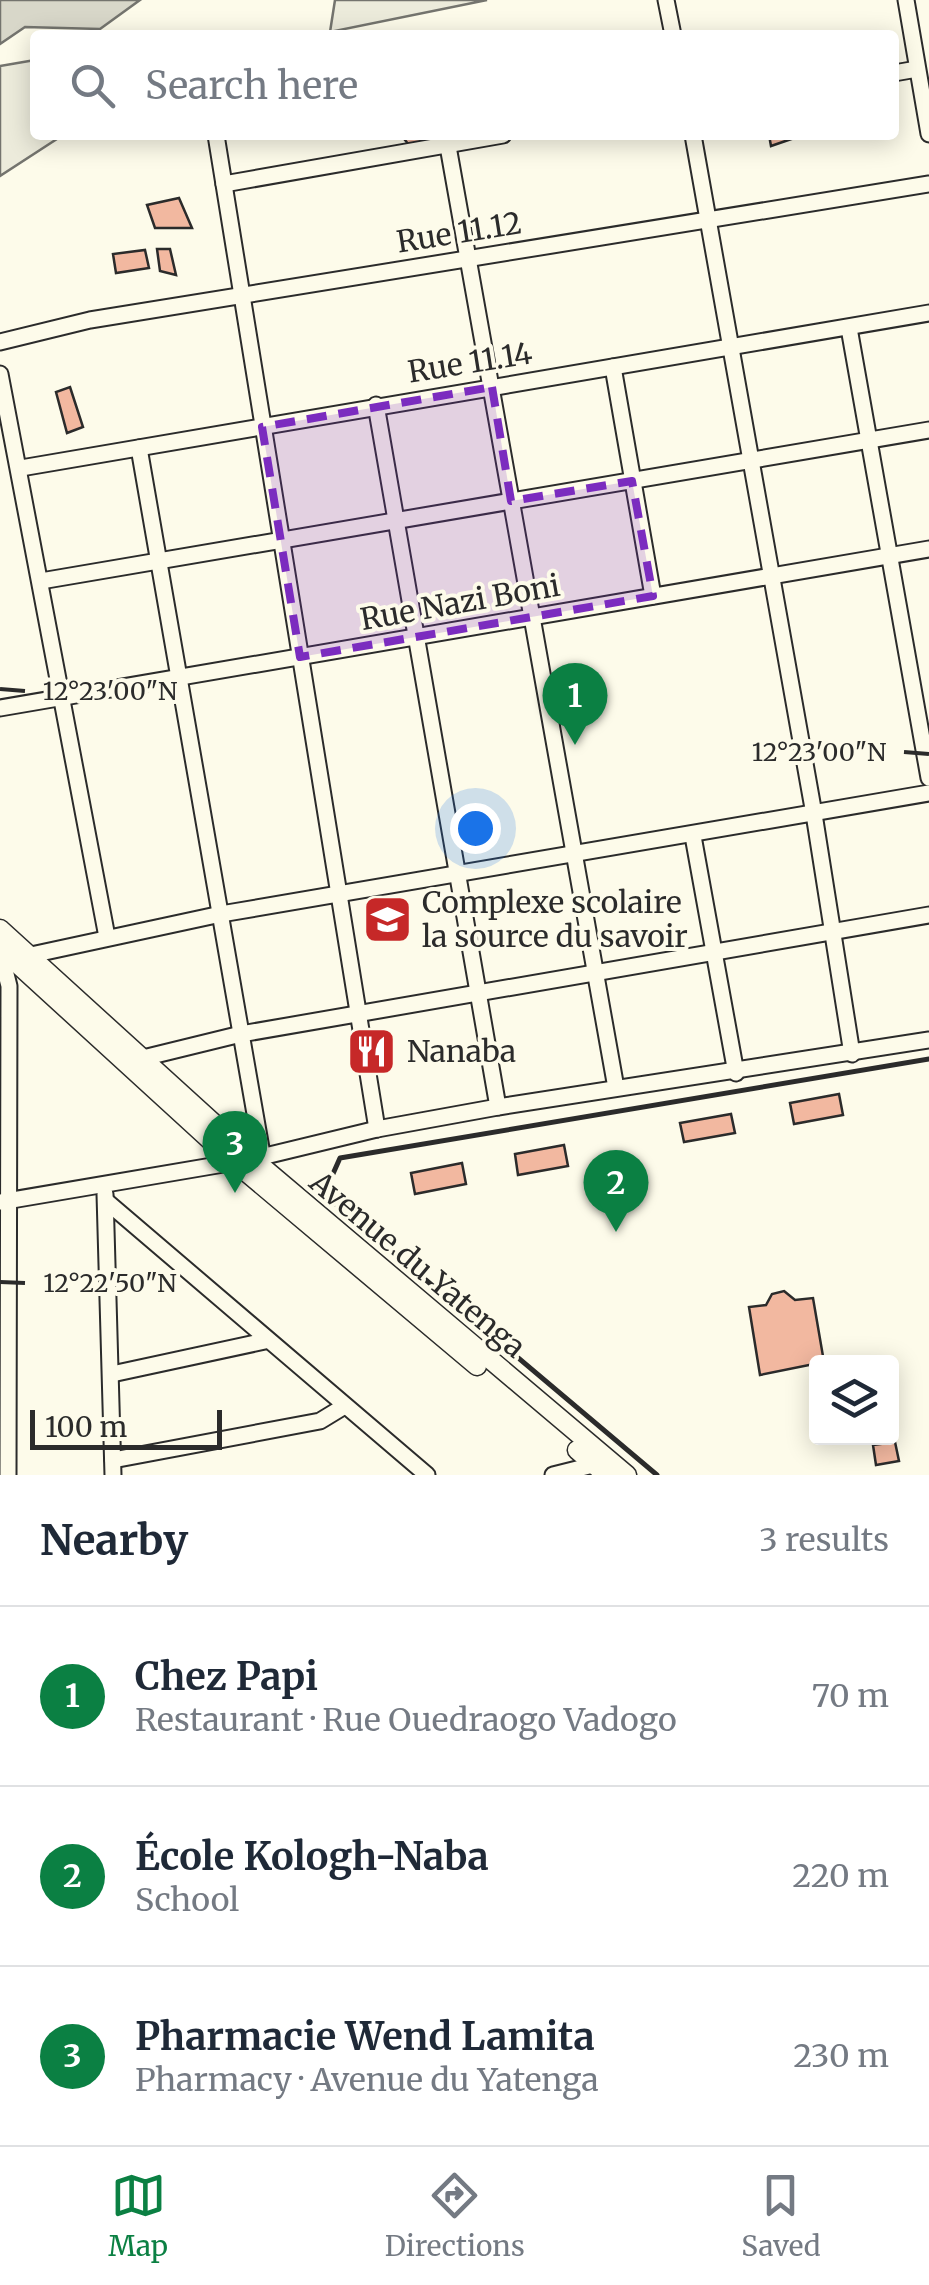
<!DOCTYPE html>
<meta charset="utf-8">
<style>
body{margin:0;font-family:Merriweather,serif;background:#f6f6f7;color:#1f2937}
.controls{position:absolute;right:30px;bottom:30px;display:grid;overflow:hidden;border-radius:10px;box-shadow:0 5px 25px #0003}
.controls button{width:90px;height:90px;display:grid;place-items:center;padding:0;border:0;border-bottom:2px solid #e0e1e3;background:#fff;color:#1f2937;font:50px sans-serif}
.scale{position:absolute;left:30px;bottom:25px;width:192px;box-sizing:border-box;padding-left:10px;border:5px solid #2b2b2b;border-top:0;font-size:28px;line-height:35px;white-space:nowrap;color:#2b2b2b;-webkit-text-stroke:8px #fdfbea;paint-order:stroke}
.you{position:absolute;left:475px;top:828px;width:35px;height:35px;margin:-25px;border:8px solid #fff;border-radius:50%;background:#1a73e8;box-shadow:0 0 0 15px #1a73e833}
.badge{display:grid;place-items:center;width:65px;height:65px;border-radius:50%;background:#0b8043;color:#fff;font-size:32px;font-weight:700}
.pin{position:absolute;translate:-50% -82px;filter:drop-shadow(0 2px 5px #0008)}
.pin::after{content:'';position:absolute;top:52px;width:35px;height:30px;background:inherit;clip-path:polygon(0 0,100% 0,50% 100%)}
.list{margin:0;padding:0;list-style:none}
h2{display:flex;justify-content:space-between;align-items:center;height:130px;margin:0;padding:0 40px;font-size:42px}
h2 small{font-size:32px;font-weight:400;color:#747a83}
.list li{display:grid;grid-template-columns:65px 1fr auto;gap:30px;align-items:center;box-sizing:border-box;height:180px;padding:0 40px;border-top:2px solid #e0e1e3}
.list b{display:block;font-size:38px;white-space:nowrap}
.list p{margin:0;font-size:32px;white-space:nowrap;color:#747a83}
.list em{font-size:32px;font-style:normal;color:#747a83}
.icon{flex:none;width:55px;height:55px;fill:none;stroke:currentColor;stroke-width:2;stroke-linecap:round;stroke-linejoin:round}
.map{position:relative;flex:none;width:929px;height:1475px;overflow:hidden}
.search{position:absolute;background:#fff;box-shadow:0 5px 25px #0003;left:30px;right:30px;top:30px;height:110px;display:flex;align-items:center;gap:25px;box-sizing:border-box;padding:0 35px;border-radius:10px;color:#747a83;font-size:38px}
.sheet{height:670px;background:#fff}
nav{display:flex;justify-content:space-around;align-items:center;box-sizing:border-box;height:140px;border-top:2px solid #e0e1e3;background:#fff;font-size:28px;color:#747a83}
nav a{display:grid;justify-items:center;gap:5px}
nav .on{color:#0b8043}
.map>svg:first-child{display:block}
.green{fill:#ecebdb;stroke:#74746e;stroke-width:2.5}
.water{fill:#d8d7c9;stroke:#74746e;stroke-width:2.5}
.building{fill:#f2b8a0;stroke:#2b2b2b;stroke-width:2.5}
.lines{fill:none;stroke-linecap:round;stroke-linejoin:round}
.minor-casing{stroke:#2b2b2b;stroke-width:19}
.major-casing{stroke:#2b2b2b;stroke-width:21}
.minor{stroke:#fdfbea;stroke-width:15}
.major{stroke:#fdfbea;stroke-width:18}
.wall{stroke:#2b2b2b;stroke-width:5}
.marked{fill:#7b2cbf;fill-opacity:0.2;stroke:#7b2cbf;stroke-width:8;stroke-dasharray:20 12;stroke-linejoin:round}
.ticks{fill:none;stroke:#2b2b2b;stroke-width:4}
.labels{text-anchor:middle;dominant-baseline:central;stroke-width:8;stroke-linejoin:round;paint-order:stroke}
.street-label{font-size:30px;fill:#2b2b2b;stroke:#fdfbea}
.poi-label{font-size:30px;fill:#2b2b2b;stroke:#fdfbea;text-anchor:start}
.ticks-label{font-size:25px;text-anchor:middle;fill:#2b2b2b;stroke:#fdfbea;stroke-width:8;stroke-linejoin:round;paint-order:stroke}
</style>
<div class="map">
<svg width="929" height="1475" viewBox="0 0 929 1475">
<rect width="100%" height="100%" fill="#fdfbea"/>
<g class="green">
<polygon points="335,0 487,0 330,32"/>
<polygon points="35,60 35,135 63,135 0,176 0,66"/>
</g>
<polygon class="water" points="0,0 140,0 100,29 25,27 0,44"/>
<g class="building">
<polygon points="401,135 420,135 421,143 409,145"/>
<polygon points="769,135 803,135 771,146"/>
<polygon points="179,198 192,228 155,228 147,205"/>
<polygon points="157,249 170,249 176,275 160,271"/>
<polygon points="145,250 149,268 116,273 113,254"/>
<polygon points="70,387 83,427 67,433 56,392"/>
<polygon points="839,1094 843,1115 794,1124 790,1103"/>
<polygon points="731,1114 735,1133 684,1142 680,1123"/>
<polygon points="564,1145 568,1166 518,1175 515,1154"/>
<polygon points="462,1163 466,1184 415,1194 411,1173"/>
<polygon points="784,1291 795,1300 813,1298 824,1362 760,1375 749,1307 766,1305 772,1294"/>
<polygon points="895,1442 899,1461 876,1465 873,1445"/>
</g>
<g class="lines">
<defs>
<g id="minor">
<polyline points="666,0 673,35"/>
<polyline points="906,0 929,134"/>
<polyline points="894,73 917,69"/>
<polyline points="216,135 377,1129"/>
<polyline points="446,135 616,1088"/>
<polyline points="693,135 814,814 852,1054"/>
<polyline points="224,184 503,135"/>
<polyline points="849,328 929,778"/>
<polyline points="0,342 90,320 929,184"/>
<polyline points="613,367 653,596"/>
<polyline points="0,374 107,937"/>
<polyline points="376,405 498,1107"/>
<polyline points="139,448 262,1154"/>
<polyline points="21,468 929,313"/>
<polyline points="41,581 929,430"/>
<polyline points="0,708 929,549"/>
<polyline points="693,836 736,1073"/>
<polyline points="0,950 9,986 8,1475"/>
<polyline points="31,955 221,914 929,793"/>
<polyline points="143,1058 241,1034 929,915"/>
<polyline points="105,1194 113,1475"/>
<polyline points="106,1201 427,1475"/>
<polyline points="0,1202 253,1159 377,1129 498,1107 929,1040"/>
<polyline points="112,1374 265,1341"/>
<polyline points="113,1460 320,1421 343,1407"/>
<polyline points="553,1475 601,1463"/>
</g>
<g id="major">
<polyline points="0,929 253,1159 627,1475"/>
<polyline points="0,948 233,1161 477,1366"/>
<polyline points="577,1450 606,1475"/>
</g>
</defs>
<use href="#minor" class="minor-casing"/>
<use href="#major" class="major-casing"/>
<use href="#minor" class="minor"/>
<use href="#major" class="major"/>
<polyline class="wall" points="657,1475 324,1194 340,1158 929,1059"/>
</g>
<path class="marked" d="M492 387 511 501 632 481 653 596 300 657 262 427Z"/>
<path class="ticks" d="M0 689 25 691M904 752 929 754M0 1282 25 1283"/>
<defs>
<symbol id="school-square" viewBox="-11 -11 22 22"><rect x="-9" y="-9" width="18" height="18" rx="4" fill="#c62828" stroke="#fdfbea"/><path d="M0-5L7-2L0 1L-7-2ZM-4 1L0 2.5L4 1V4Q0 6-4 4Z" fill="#fff"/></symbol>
<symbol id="restaurant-square" viewBox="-11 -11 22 22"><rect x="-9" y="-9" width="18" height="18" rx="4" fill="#c62828" stroke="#fdfbea"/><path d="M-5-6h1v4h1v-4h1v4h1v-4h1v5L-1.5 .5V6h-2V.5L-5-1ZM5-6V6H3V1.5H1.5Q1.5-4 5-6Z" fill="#fff"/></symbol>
</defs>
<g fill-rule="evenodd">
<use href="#school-square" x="360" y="892" width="55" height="55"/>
<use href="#restaurant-square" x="344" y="1024" width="55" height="55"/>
</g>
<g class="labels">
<g class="street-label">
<text transform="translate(459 232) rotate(-9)">Rue 11.12</text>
<text transform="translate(470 362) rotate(-9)">Rue 11.14</text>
<text transform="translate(460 602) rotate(-10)">Rue Nazi Boni</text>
<text transform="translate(418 1264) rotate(40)">Avenue du Yatenga</text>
</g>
<g class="poi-label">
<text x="422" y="902">Complexe scolaire<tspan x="422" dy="34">la source du savoir</tspan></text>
<text x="407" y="1051">Nanaba</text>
</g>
</g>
<g class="ticks-label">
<text x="110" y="700">12°23'00"N</text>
<text x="819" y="761">12°23'00"N</text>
<text x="110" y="1292">12°22'50"N</text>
</g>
</svg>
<div class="controls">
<button><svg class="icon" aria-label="layers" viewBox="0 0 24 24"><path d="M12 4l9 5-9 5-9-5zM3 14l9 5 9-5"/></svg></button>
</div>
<div class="scale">100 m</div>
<div class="you"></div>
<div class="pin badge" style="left:575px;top:745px">1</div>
<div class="pin badge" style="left:616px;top:1232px">2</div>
<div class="pin badge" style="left:235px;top:1193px">3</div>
<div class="search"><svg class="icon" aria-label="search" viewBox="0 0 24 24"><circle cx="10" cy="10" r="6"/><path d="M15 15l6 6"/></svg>Search here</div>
</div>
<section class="sheet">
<h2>Nearby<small>3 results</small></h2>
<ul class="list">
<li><span class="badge">1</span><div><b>Chez Papi</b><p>Restaurant · Rue Ouedraogo Vadogo</p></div><em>70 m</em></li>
<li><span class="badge">2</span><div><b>École Kologh-Naba</b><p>School</p></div><em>220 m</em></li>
<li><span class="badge">3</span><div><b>Pharmacie Wend Lamita</b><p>Pharmacy · Avenue du Yatenga</p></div><em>230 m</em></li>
</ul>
</section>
<nav>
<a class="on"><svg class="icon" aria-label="map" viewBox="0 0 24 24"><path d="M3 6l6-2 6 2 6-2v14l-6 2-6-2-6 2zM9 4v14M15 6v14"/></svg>Map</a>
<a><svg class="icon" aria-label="directions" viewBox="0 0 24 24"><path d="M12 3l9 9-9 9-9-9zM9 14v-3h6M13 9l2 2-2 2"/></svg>Directions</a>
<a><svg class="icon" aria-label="saved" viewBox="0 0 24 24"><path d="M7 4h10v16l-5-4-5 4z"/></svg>Saved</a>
</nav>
